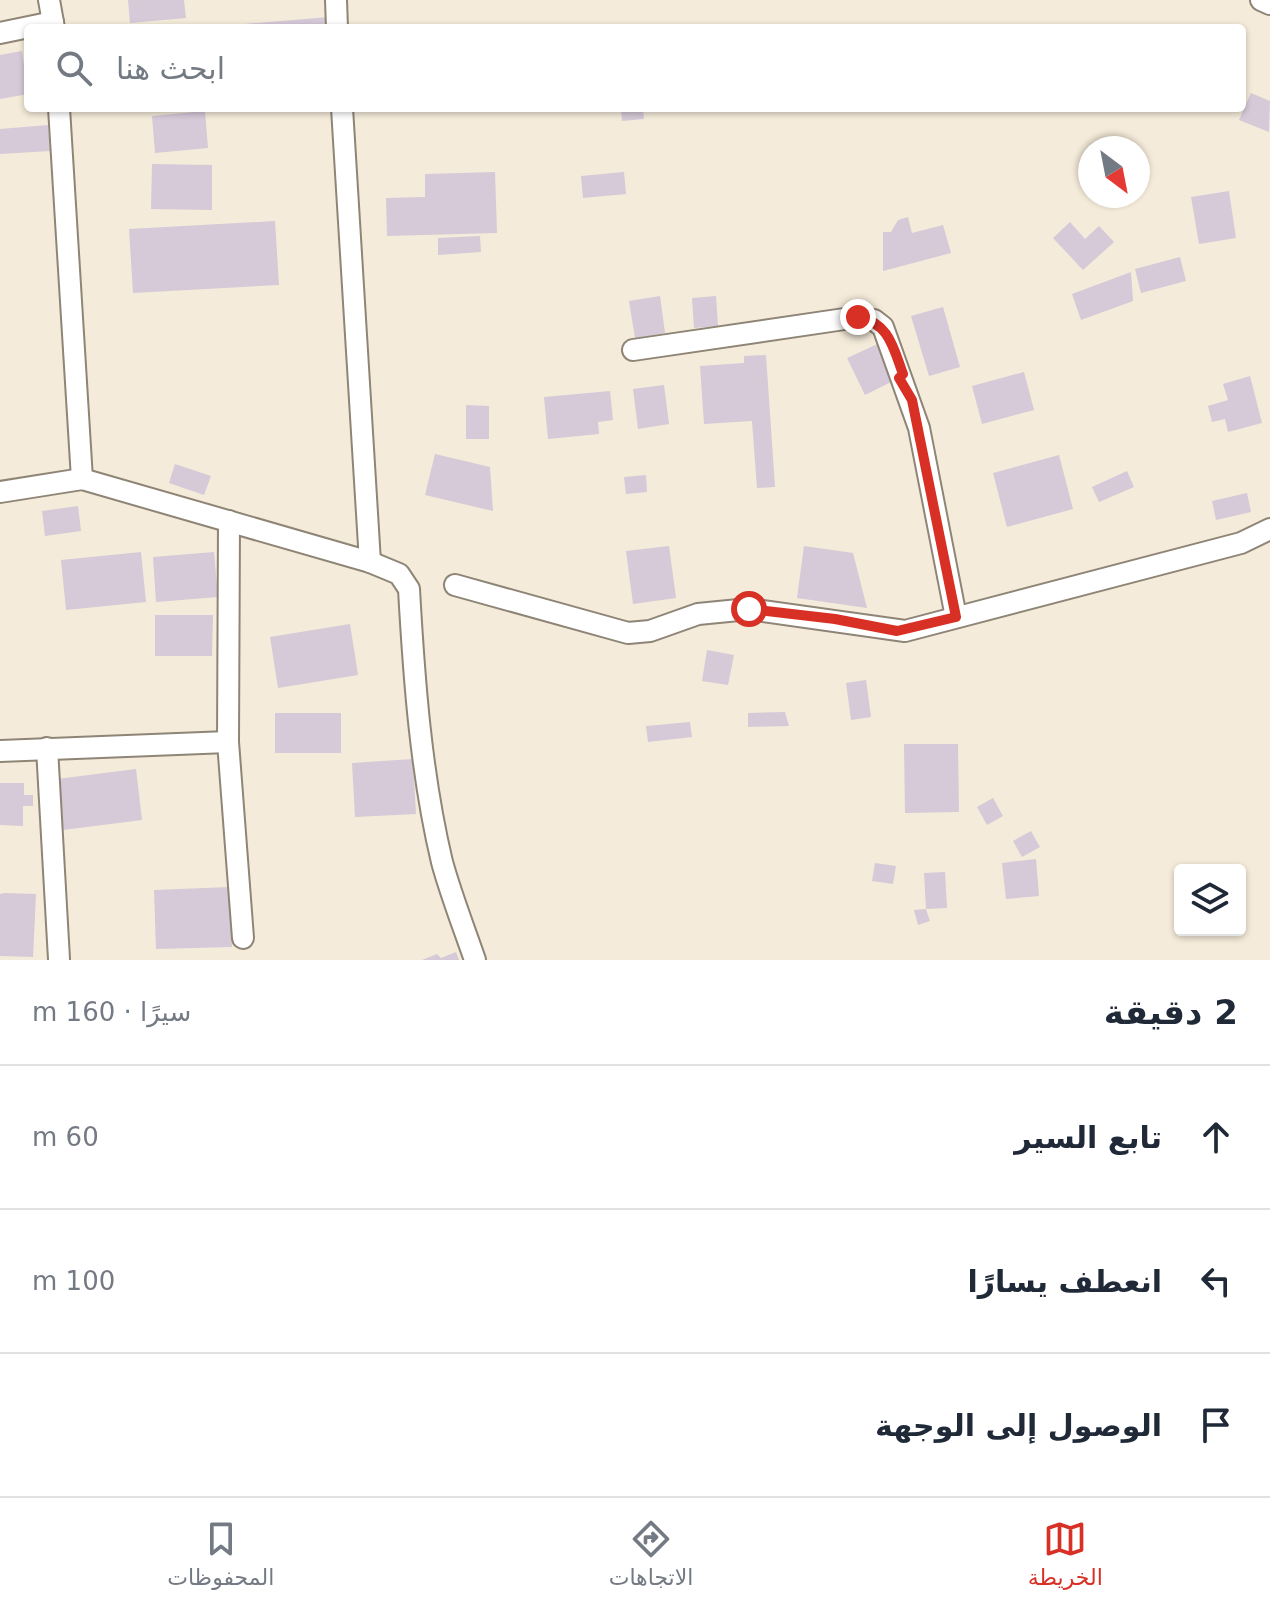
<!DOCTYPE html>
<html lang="ar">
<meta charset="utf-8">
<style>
body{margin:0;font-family:"DejaVu Sans","Noto Naskh Arabic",sans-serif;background:#f2f2f3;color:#1f2937;direction:rtl}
.controls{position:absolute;right:24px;bottom:24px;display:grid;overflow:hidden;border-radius:8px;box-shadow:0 2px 6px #0004}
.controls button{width:72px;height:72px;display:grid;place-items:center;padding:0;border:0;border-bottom:2px solid #e0e1e3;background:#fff;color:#1f2937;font:40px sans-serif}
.compass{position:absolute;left:1078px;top:136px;width:72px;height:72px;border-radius:50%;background:#fff;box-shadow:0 2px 6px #0004;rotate:148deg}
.stop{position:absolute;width:24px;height:24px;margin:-18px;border:6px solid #d93025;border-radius:50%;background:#fff}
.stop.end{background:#d93025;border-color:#fff;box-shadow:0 2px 8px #0008}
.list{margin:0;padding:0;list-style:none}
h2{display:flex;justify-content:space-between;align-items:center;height:104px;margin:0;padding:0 32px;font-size:34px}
h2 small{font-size:26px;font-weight:400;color:#747a83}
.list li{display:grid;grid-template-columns:52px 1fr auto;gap:24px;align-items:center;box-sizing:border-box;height:144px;padding:0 32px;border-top:2px solid #e0e1e3}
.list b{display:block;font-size:30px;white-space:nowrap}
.list em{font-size:26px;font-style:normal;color:#747a83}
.icon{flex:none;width:44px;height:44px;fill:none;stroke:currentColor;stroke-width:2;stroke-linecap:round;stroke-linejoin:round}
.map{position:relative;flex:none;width:1270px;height:960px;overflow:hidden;direction:ltr}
.search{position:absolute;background:#fff;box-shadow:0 2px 6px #0004;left:24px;right:24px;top:24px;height:88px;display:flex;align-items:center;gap:20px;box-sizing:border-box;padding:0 28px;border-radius:8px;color:#747a83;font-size:30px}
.sheet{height:536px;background:#fff}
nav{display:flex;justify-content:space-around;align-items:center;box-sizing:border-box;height:112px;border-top:2px solid #e0e1e3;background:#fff;font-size:22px;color:#747a83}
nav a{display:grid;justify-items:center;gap:4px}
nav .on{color:#d93025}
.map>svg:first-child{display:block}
.building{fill:#d6c9d8}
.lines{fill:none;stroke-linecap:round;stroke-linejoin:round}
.street-casing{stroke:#8e8576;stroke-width:24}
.street{stroke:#fff;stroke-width:20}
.route{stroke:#d93025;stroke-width:10}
</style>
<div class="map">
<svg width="1270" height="960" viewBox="0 0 1270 960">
<rect width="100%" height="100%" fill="#f5ebda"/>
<g class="building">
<polygon points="128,0 184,0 186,18 130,23"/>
<polygon points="329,17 329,28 246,28 245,24"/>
<polygon points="22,51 28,94 0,99 0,55"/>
<polygon points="1251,93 1270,101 1269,132 1239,120"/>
<polygon points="621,108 643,108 644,119 622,121"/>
<polygon points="205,111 208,148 155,153 152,116"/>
<polygon points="48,125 50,151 0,154 0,129"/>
<polygon points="152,164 212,165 212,210 151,209"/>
<polygon points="495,172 497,233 387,236 386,198 425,197 425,174"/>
<polygon points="624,172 626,194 583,198 581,176"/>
<polygon points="1229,191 1236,238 1199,244 1191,197"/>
<polygon points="908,217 912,233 943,225 951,253 883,271 883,232 891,232 898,220"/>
<polygon points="275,221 279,285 133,293 129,229"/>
<polygon points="1070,222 1085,239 1099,226 1114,242 1083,270 1053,238"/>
<polygon points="480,236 481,252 438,255 438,238"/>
<polygon points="1180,257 1186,281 1141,293 1135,269"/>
<polygon points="1131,272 1133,301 1081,320 1072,294"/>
<polygon points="660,296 665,333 635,338 629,301"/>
<polygon points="716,296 718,326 694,328 692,298"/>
<polygon points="943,307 960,367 929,376 911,316"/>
<polygon points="882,342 899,378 865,395 847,358"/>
<polygon points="766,355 775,487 757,488 752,421 704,424 700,366 744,363 744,356"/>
<polygon points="1024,372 1034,410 982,424 972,386"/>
<polygon points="1250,376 1262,423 1228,432 1225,419 1212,422 1208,406 1228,400 1223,384"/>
<polygon points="664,385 669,424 638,429 633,389"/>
<polygon points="610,391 613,420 598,422 599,434 548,439 544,397"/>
<polygon points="466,405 489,406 489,439 466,439"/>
<polygon points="435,454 490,467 493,511 425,495"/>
<polygon points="1059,455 1073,509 1007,527 993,473"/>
<polygon points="175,464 211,476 204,495 169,483"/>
<polygon points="1127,471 1134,487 1099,502 1092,487"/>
<polygon points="646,475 647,492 626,494 624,477"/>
<polygon points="1247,493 1251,512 1216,520 1212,501"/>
<polygon points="78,506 81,531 45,536 42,511"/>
<polygon points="669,546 676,598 633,604 626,551"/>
<polygon points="804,546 853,553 867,608 797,598"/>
<polygon points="141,552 146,602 66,610 61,560"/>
<polygon points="214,552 218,597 156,602 153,557"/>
<polygon points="155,615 213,615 212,656 155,656"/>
<polygon points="350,624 358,675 278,688 270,637"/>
<polygon points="707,650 734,655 728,685 702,681"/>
<polygon points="866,680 871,717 851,720 846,683"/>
<polygon points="785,712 789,726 748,727 748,713"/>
<rect x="275" y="713" width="66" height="40"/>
<polygon points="690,722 692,737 648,742 646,726"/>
<polygon points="904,744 958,744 959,812 905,813"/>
<polygon points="413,759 416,814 355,817 352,763"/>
<polygon points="136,769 142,820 55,831 49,780"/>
<polygon points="0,783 24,783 24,795 33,795 33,806 23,806 23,826 0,825"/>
<polygon points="993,798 1003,816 987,825 977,807"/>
<polygon points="1031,831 1040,847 1022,857 1013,841"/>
<polygon points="1036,859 1039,896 1006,899 1002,863"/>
<polygon points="875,863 896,866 893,884 872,881"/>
<polygon points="945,872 947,908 926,909 930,921 918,925 914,910 926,909 924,873"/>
<polygon points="230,887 232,947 156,949 154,890"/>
<polygon points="5,893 36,894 33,957 0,956 0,894"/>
<polygon points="456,952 459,960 422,960 437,954 441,958"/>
</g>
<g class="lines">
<defs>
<g id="street">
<polyline points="49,0 54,28"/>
<polyline points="336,0 337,28"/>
<polyline points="1261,0 1270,4"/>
<polyline points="0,33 53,22"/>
<polyline points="59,108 82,479"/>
<polyline points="342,108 370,562"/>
<polyline points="633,350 858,317 874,320 883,327 919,428 956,617"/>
<path d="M0 492 82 479 370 562 399 574 409 589C414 679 421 774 442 862 451 895 464 928 475 960"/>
<polyline points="229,521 228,742 243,938"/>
<polyline points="455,585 628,633 650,631 698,614 749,609 905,631 1241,543 1270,529"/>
<polyline points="47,748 59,959"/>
<polyline points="0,751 228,742"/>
</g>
</defs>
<use href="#street" class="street-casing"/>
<use href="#street" class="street"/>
</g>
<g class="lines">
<path class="route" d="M749 609 835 619 897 631 956 617 912 400 899 378 903 374C893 347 889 323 858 317"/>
</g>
</svg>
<div class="controls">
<button><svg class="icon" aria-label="layers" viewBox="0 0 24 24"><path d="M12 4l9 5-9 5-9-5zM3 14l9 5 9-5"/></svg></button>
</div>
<svg class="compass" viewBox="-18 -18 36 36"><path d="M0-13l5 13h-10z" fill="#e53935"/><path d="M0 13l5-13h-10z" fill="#747a83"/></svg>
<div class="stop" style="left:749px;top:609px"></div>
<div class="stop end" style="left:858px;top:317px"></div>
<div class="search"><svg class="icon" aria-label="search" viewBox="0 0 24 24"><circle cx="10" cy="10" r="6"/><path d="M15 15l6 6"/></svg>ابحث هنا</div>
</div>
<section class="sheet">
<h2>2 دقيقة<small>سيرًا · 160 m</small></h2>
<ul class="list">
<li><svg class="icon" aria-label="ahead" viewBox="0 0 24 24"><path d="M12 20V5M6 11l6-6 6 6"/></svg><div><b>تابع السير</b></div><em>60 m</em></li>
<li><svg class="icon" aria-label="left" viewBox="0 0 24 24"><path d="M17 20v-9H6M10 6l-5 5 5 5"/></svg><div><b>انعطف يسارًا</b></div><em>100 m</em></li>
<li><svg class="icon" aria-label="arrive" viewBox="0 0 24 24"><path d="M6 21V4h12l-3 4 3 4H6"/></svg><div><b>الوصول إلى الوجهة</b></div></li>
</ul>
</section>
<nav>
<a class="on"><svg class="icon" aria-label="map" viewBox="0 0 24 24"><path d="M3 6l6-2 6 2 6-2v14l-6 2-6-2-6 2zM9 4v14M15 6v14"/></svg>الخريطة</a>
<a><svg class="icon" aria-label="directions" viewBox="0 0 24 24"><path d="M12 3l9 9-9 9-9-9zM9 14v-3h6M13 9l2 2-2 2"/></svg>الاتجاهات</a>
<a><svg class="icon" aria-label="saved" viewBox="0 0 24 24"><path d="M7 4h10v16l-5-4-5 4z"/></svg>المحفوظات</a>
</nav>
